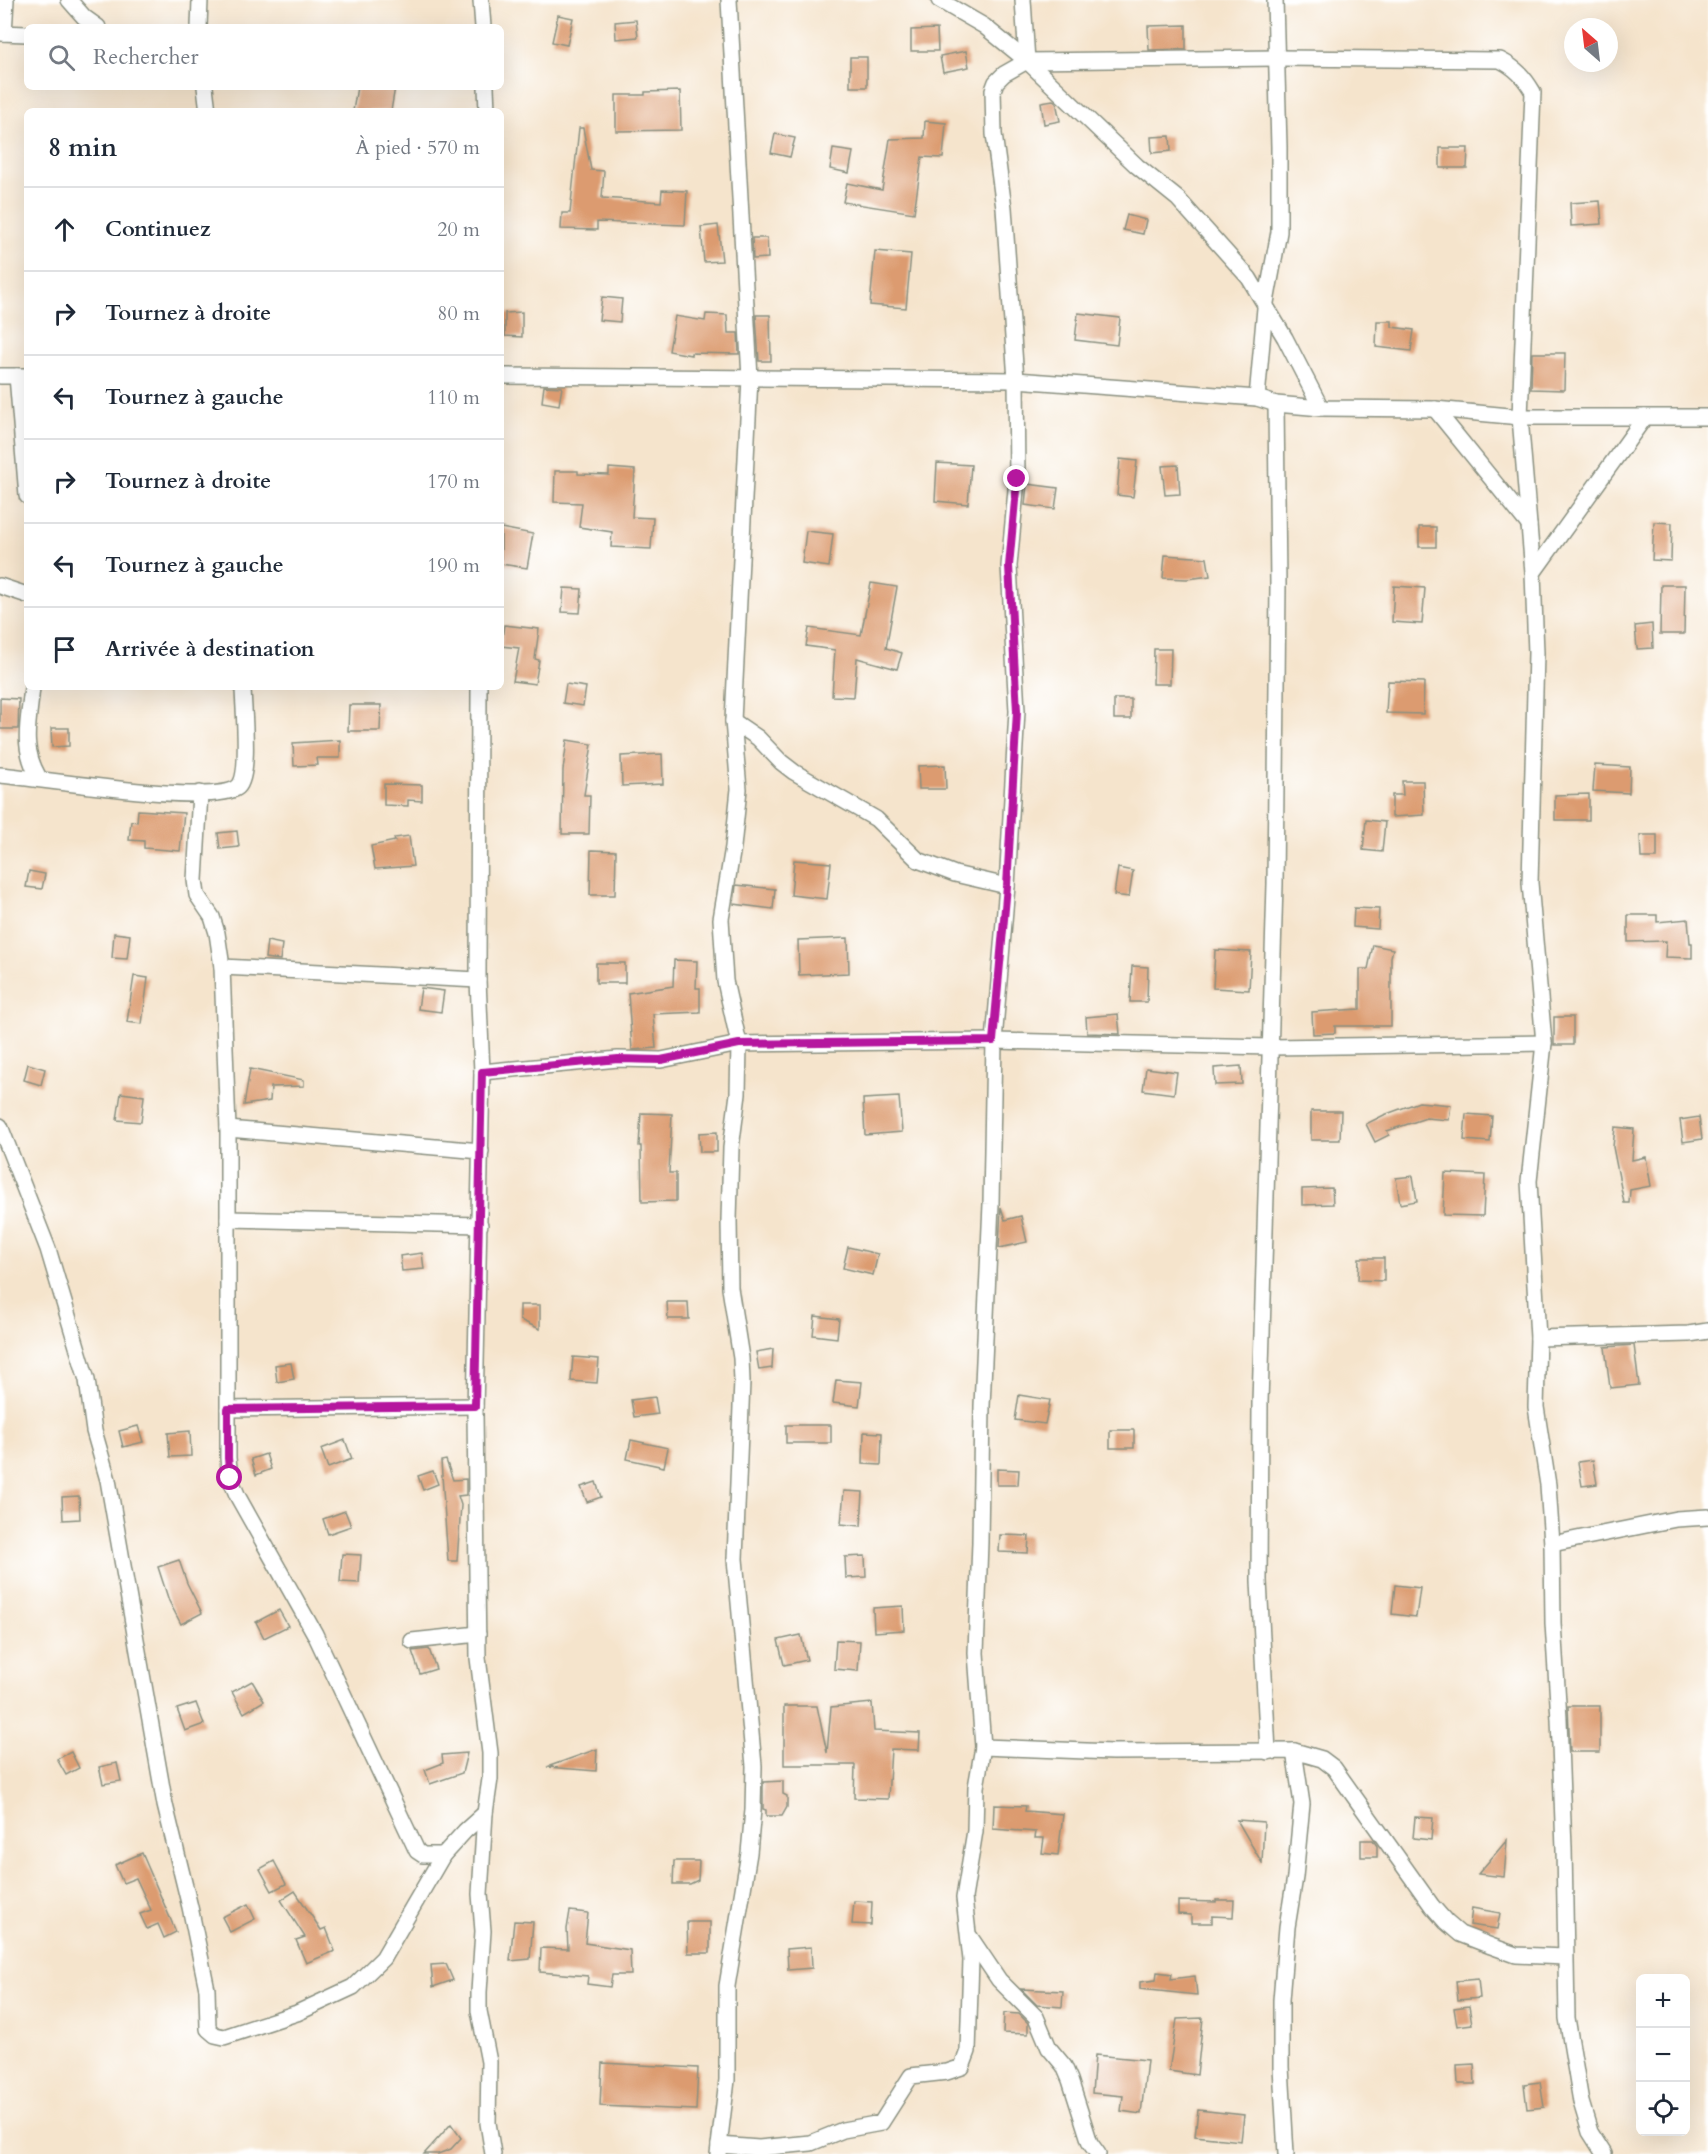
<!DOCTYPE html>
<html lang="fr">
<meta charset="utf-8">
<style>
body{margin:0;font-family:Cardo,serif;background:#f6f6f7;color:#1f2937}
.controls{position:absolute;right:18px;bottom:18px;display:grid;overflow:hidden;border-radius:9px;box-shadow:0 6px 24px #0002}
.controls button{width:54px;height:54px;display:grid;place-items:center;padding:0;border:0;border-bottom:2px solid #e0e1e3;background:#fff;color:#1f2937;font:30px sans-serif}
.compass{position:absolute;left:1564px;top:18px;width:54px;height:54px;border-radius:50%;background:#fff;box-shadow:0 6px 24px #0002;rotate:332deg}
.stop{position:absolute;width:18px;height:18px;margin:-14px;border:4px solid #b5179e;border-radius:50%;background:#fff}
.stop.end{background:#b5179e;border-color:#fff;box-shadow:0 2px 6px #0008}
.list{margin:0;padding:0;list-style:none}
h2{display:flex;justify-content:space-between;align-items:center;height:78px;margin:0;padding:0 24px;font-size:26px}
h2 small{font-size:20px;font-weight:400;color:#747a83}
.list li{display:grid;grid-template-columns:39px 1fr auto;gap:18px;align-items:center;box-sizing:border-box;height:84px;padding:0 24px;border-top:2px solid #e0e1e3}
.list b{display:block;font-size:22px;white-space:nowrap}
.list em{font-size:20px;font-style:normal;color:#747a83}
.icon{flex:none;width:33px;height:33px;fill:none;stroke:currentColor;stroke-width:2;stroke-linecap:round;stroke-linejoin:round}
.map{position:relative;flex:none;width:1708px;height:2154px;overflow:hidden}
.search{position:absolute;background:#fff;box-shadow:0 6px 24px #0002;left:24px;top:24px;width:480px;height:66px;display:flex;align-items:center;gap:15px;box-sizing:border-box;padding:0 21px;border-radius:9px;color:#747a83;font-size:22px}
.panel{position:absolute;background:#fff;box-shadow:0 6px 24px #0002;left:24px;top:108px;width:480px;height:582px;border-radius:9px}
.map>svg:first-child{display:block}
.building{fill:#dc9b6f}
.lines{fill:none;stroke-linecap:round;stroke-linejoin:round}
.street-casing{stroke:#8a9080;stroke-width:18}
.street{stroke:#fff;stroke-width:15}
.route{stroke:#b5179e;stroke-width:8}
</style>
<div class="map">
<svg width="1708" height="2154" viewBox="0 0 1708 2154">
<rect width="100%" height="100%" fill="#fff"/>
<filter id="ink" filterUnits="userSpaceOnUse"><feTurbulence type="fractalNoise" baseFrequency=".0167" numOctaves="2"/><feDisplacementMap in="SourceGraphic" scale="12" xChannelSelector="R" yChannelSelector="G"/><feConvolveMatrix kernelMatrix="1 2 1 2 8 2 1 2 1" color-interpolation-filters="sRGB"/></filter>
<filter id="wash" filterUnits="userSpaceOnUse"><feTurbulence type="fractalNoise" baseFrequency=".008" numOctaves="4" result="noise"/><feDisplacementMap in="SourceGraphic" scale="24" xChannelSelector="R" yChannelSelector="G"/><feGaussianBlur stdDeviation="1.35" result="paint"/><feColorMatrix in="noise" values="0 0 0 0 0 0 0 0 0 0 0 0 0 0 0 0 0 1.4 0 .05"/><feComposite in="paint" operator="in"/></filter>
<g filter="url(#wash)">
<rect width="100%" height="100%" fill="#f5e4cc"/>
<g id="blocks">
<g class="building">
<polygon points="558,15 573,18 567,45 552,42"/>
<polygon points="636,20 638,37 616,39 615,22"/>
<polygon points="1186,25 1186,49 1149,50 1148,26"/>
<polygon points="937,29 938,51 911,51 911,30"/>
<polygon points="966,51 969,67 943,72 940,56"/>
<rect x="850" y="57" width="17" height="30"/>
<polygon points="357,87 395,87 391,111 353,111"/>
<polygon points="680,91 681,130 616,131 616,95 645,95 645,92"/>
<polygon points="1053,100 1056,102 1060,121 1044,124 1041,102"/>
<polygon points="925,121 946,123 943,158 922,157 914,213 843,202 847,183 882,190 890,139 924,138"/>
<polygon points="579,128 583,128 591,170 604,171 602,198 661,202 662,190 687,191 685,225 597,222 597,230 561,229 562,213 570,213"/>
<polygon points="775,134 795,138 790,157 771,153"/>
<polygon points="1170,136 1171,151 1152,153 1151,137"/>
<polygon points="1440,148 1468,148 1467,168 1440,168"/>
<polygon points="833,149 853,152 849,173 830,169"/>
<polygon points="1600,201 1602,224 1571,226 1570,203"/>
<polygon points="1127,215 1146,220 1143,234 1123,230"/>
<polygon points="718,225 722,261 704,262 701,227"/>
<polygon points="752,238 767,238 768,258 753,259"/>
<polygon points="875,251 911,254 906,308 870,305"/>
<polygon points="602,297 622,299 620,322 599,320"/>
<polygon points="522,312 522,337 505,336 505,313"/>
<polygon points="1078,313 1120,318 1117,345 1075,340"/>
<polygon points="706,314 727,315 728,333 738,333 739,354 691,353 691,355 669,351 675,316 705,321"/>
<polygon points="756,315 770,315 771,361 759,361"/>
<polygon points="1377,321 1392,321 1392,327 1414,330 1411,351 1376,347"/>
<polygon points="1532,353 1565,353 1564,390 1531,389"/>
<polygon points="544,386 562,387 559,405 542,402"/>
<polygon points="1120,459 1137,461 1133,497 1117,495"/>
<polygon points="937,463 971,465 968,504 935,501"/>
<polygon points="1178,465 1180,494 1165,495 1162,466"/>
<polygon points="609,468 635,470 632,517 653,518 651,549 611,547 612,532 579,527 582,503 554,502 555,471 578,471 578,474 609,475"/>
<polygon points="1027,484 1058,488 1055,509 1025,505"/>
<polygon points="1654,522 1672,523 1671,561 1652,560"/>
<rect x="1419" y="527" width="17" height="20"/>
<polygon points="501,528 533,534 527,568 501,564"/>
<polygon points="806,531 833,534 829,567 802,563"/>
<polygon points="1165,555 1207,558 1210,576 1187,579 1163,578"/>
<polygon points="871,583 897,587 886,648 902,653 897,669 857,658 854,697 832,696 835,650 806,646 809,628 861,635"/>
<polygon points="1661,585 1685,585 1684,634 1660,634"/>
<polygon points="1394,586 1425,588 1422,624 1392,622"/>
<polygon points="564,588 582,589 580,613 562,612"/>
<polygon points="1652,624 1653,648 1637,649 1635,626"/>
<polygon points="504,625 539,629 535,659 539,660 535,684 513,681 519,648 501,646"/>
<polygon points="1154,649 1171,649 1170,684 1153,684"/>
<polygon points="1388,681 1424,682 1423,714 1386,713"/>
<polygon points="566,684 586,687 583,706 563,703"/>
<polygon points="0,698 19,699 18,729 0,729"/>
<rect x="1114" y="699" width="17" height="20"/>
<polygon points="349,705 381,705 380,731 348,731"/>
<polygon points="51,728 69,728 69,746 52,747"/>
<polygon points="340,740 340,758 317,758 318,765 294,766 293,743"/>
<polygon points="567,740 592,744 584,795 590,795 589,834 562,834 563,770"/>
<polygon points="662,754 663,784 622,786 621,756"/>
<polygon points="945,765 946,789 919,789 918,766"/>
<polygon points="1595,765 1630,767 1629,793 1593,791"/>
<polygon points="1402,781 1423,781 1424,815 1392,817 1392,795 1403,795"/>
<polygon points="384,784 422,785 422,801 408,800 408,806 384,805"/>
<polygon points="1589,794 1589,820 1555,820 1555,795"/>
<polygon points="138,810 184,813 180,851 144,848 144,841 129,840 131,821 137,822"/>
<polygon points="1366,820 1385,822 1382,852 1363,850"/>
<polygon points="237,831 239,847 220,849 218,833"/>
<polygon points="1640,835 1657,835 1657,858 1641,858"/>
<polygon points="409,836 413,866 375,869 371,846 395,841 394,838"/>
<polygon points="591,850 616,851 615,895 590,895"/>
<polygon points="794,860 831,863 827,899 791,895"/>
<polygon points="1118,868 1133,871 1129,897 1114,895"/>
<polygon points="29,871 45,874 42,889 26,887"/>
<polygon points="736,885 775,889 773,909 734,904"/>
<polygon points="1354,908 1379,909 1378,929 1353,927"/>
<polygon points="1628,915 1657,915 1657,922 1688,919 1690,943 1692,943 1692,958 1665,957 1666,941 1628,942"/>
<polygon points="114,933 130,935 127,959 112,958"/>
<polygon points="848,938 849,973 799,975 798,940"/>
<polygon points="267,941 282,944 280,960 265,958"/>
<polygon points="1373,945 1393,949 1391,957 1391,1026 1335,1026 1335,1033 1313,1034 1312,1012 1360,1009 1360,969 1368,969"/>
<polygon points="1215,950 1251,952 1249,990 1213,988"/>
<polygon points="674,960 697,961 696,988 700,988 700,1012 653,1014 656,1048 632,1050 628,993 673,986"/>
<rect x="596" y="963" width="29" height="20"/>
<polygon points="1132,966 1148,967 1147,1002 1130,1002"/>
<polygon points="134,976 148,978 142,1024 127,1022"/>
<polygon points="421,988 444,991 441,1012 418,1009"/>
<polygon points="1118,1014 1120,1034 1087,1033 1086,1017"/>
<rect x="1554" y="1017" width="19" height="28"/>
<polygon points="28,1064 45,1069 41,1085 24,1080"/>
<polygon points="1241,1066 1242,1084 1215,1085 1214,1068"/>
<polygon points="1146,1068 1177,1072 1174,1094 1143,1090"/>
<polygon points="250,1069 304,1080 304,1086 271,1087 270,1101 244,1105"/>
<polygon points="121,1093 144,1096 141,1122 117,1120"/>
<polygon points="899,1097 902,1132 865,1135 863,1099"/>
<polygon points="1419,1102 1451,1105 1449,1120 1426,1118 1387,1131 1389,1135 1375,1142 1366,1124 1384,1115"/>
<polygon points="1311,1111 1341,1111 1340,1140 1311,1140"/>
<polygon points="641,1113 672,1114 669,1173 676,1173 676,1201 642,1202 641,1146 639,1146"/>
<polygon points="1466,1114 1492,1116 1490,1142 1464,1140"/>
<polygon points="1699,1117 1702,1139 1683,1142 1680,1120"/>
<polygon points="1615,1127 1634,1129 1632,1160 1646,1157 1651,1186 1630,1190 1629,1203 1624,1203 1613,1147"/>
<polygon points="717,1132 717,1152 700,1152 699,1133"/>
<polygon points="1445,1173 1485,1175 1483,1216 1443,1215"/>
<polygon points="1413,1176 1417,1201 1400,1204 1396,1178"/>
<polygon points="1332,1188 1333,1204 1302,1205 1302,1189"/>
<polygon points="1001,1207 1005,1220 1021,1216 1027,1242 999,1248"/>
<polygon points="848,1247 878,1254 873,1275 843,1268"/>
<polygon points="422,1253 424,1269 402,1271 400,1256"/>
<polygon points="1359,1258 1384,1258 1384,1281 1358,1280"/>
<polygon points="667,1302 688,1302 689,1319 668,1319"/>
<polygon points="520,1305 540,1305 540,1329 520,1320"/>
<polygon points="815,1316 839,1319 837,1338 813,1335"/>
<polygon points="1634,1345 1639,1385 1610,1388 1605,1347"/>
<polygon points="773,1349 772,1368 759,1370 756,1352"/>
<polygon points="573,1357 599,1359 597,1383 571,1381"/>
<polygon points="291,1363 294,1379 277,1382 275,1365"/>
<polygon points="836,1380 862,1382 859,1406 833,1403"/>
<polygon points="1019,1395 1050,1400 1045,1424 1015,1420"/>
<polygon points="655,1397 658,1414 634,1417 631,1400"/>
<rect x="786" y="1425" width="45" height="18"/>
<polygon points="138,1426 143,1442 123,1447 119,1431"/>
<rect x="1110" y="1430" width="24" height="18"/>
<polygon points="190,1431 191,1456 170,1457 168,1433"/>
<polygon points="864,1432 882,1433 881,1465 863,1464"/>
<polygon points="345,1440 352,1459 328,1468 321,1449"/>
<polygon points="631,1440 668,1448 664,1467 627,1459"/>
<polygon points="266,1454 271,1469 256,1475 251,1459"/>
<polygon points="446,1460 453,1480 466,1479 466,1495 458,1496 461,1505 457,1561 448,1561 441,1461"/>
<polygon points="1593,1460 1597,1484 1582,1486 1578,1462"/>
<polygon points="997,1469 1019,1470 1018,1485 997,1485"/>
<polygon points="433,1471 438,1484 423,1490 418,1476"/>
<polygon points="596,1482 601,1497 587,1502 581,1487"/>
<polygon points="844,1491 863,1492 861,1526 841,1524"/>
<polygon points="79,1496 80,1519 63,1520 62,1497"/>
<polygon points="345,1511 351,1526 328,1534 323,1519"/>
<polygon points="1000,1535 1029,1536 1028,1553 999,1552"/>
<polygon points="342,1554 361,1555 359,1583 340,1582"/>
<polygon points="865,1556 866,1577 846,1578 845,1557"/>
<polygon points="179,1560 187,1583 202,1613 181,1624 169,1601 158,1567"/>
<polygon points="1395,1585 1420,1588 1416,1617 1392,1614"/>
<polygon points="903,1606 904,1630 874,1632 873,1608"/>
<polygon points="279,1610 288,1626 264,1638 256,1622"/>
<polygon points="801,1635 807,1660 784,1665 778,1640"/>
<polygon points="836,1640 860,1641 858,1671 834,1669"/>
<polygon points="429,1649 436,1669 420,1674 412,1651"/>
<polygon points="252,1681 264,1701 244,1713 232,1692"/>
<polygon points="196,1703 204,1724 185,1731 177,1709"/>
<polygon points="872,1703 874,1731 920,1733 919,1750 891,1749 888,1799 854,1798 855,1765 784,1765 784,1706 817,1706 827,1753 831,1707"/>
<polygon points="1568,1706 1600,1706 1600,1752 1570,1752"/>
<polygon points="597,1749 596,1771 547,1767"/>
<polygon points="71,1752 79,1768 66,1775 57,1759"/>
<polygon points="467,1753 462,1773 430,1784 425,1770 443,1763 442,1755"/>
<polygon points="117,1763 121,1781 103,1784 99,1767"/>
<polygon points="783,1781 783,1794 787,1796 787,1807 782,1816 766,1816 766,1810 763,1809 763,1782"/>
<polygon points="994,1805 1026,1806 1025,1811 1063,1814 1058,1855 1042,1853 1044,1838 1035,1838 1036,1832 993,1829"/>
<polygon points="1415,1817 1433,1818 1431,1840 1413,1838"/>
<polygon points="1237,1820 1264,1822 1262,1863"/>
<polygon points="1361,1840 1373,1840 1377,1846 1377,1857 1361,1857"/>
<polygon points="1507,1840 1504,1877 1478,1874"/>
<polygon points="142,1853 176,1932 164,1938 158,1924 147,1929 140,1914 151,1910 136,1878 123,1883 115,1865"/>
<polygon points="274,1861 286,1884 272,1891 260,1869"/>
<polygon points="674,1861 699,1861 698,1880 690,1884 673,1884"/>
<polygon points="295,1891 321,1930 326,1928 335,1951 306,1963 296,1940 305,1937 281,1900"/>
<polygon points="1216,1900 1234,1900 1233,1917 1212,1916 1212,1923 1191,1923 1191,1915 1178,1914 1178,1901 1216,1902"/>
<polygon points="854,1901 872,1902 871,1925 852,1924"/>
<polygon points="248,1904 255,1919 230,1932 222,1917"/>
<polygon points="1472,1908 1500,1913 1497,1929 1470,1925"/>
<polygon points="570,1911 588,1913 585,1943 630,1950 631,1975 612,1975 610,1987 587,1984 588,1976 540,1972 541,1948 568,1949 567,1929"/>
<polygon points="514,1921 533,1922 530,1959 510,1961"/>
<polygon points="687,1922 710,1922 710,1953 688,1953"/>
<polygon points="811,1947 812,1968 788,1970 787,1949"/>
<polygon points="446,1964 453,1980 433,1987 431,1965"/>
<polygon points="1157,1972 1172,1974 1171,1979 1195,1976 1197,1995 1140,1989 1140,1982 1156,1980"/>
<polygon points="1478,1979 1480,1998 1458,2000 1456,1981"/>
<polygon points="1021,1989 1063,1991 1062,2007 1037,2005"/>
<polygon points="1469,2006 1472,2024 1457,2026 1454,2008"/>
<polygon points="1004,2013 1019,2014 1028,2023 1028,2034 1003,2033"/>
<polygon points="1203,2018 1197,2075 1169,2071 1177,2019"/>
<polygon points="1095,2055 1147,2060 1141,2114 1121,2111 1123,2096 1092,2093"/>
<polygon points="602,2063 698,2068 696,2110 600,2106"/>
<polygon points="1474,2064 1475,2084 1458,2084 1457,2065"/>
<polygon points="1540,2082 1544,2107 1527,2109 1524,2084"/>
<polygon points="1198,2110 1244,2115 1241,2141 1195,2136"/>
<polygon points="451,2124 461,2138 451,2149 438,2154 424,2154"/>
</g>
</g>
</g>
<g filter="url(#ink)">
<use href="#blocks" fill-opacity="0" stroke="#8a9080" stroke-width="1.5"/>
<g class="lines">
<defs>
<g id="street">
<polyline points="69,0 84,17 98,27"/>
<polyline points="481,0 483,27"/>
<polyline points="939,0 984,26 1027,61 1137,166 1178,199 1249,278 1285,338 1321,408"/>
<polyline points="1023,0 1027,61"/>
<polyline points="199,27 200,0"/>
<polyline points="0,33 27,34"/>
<polyline points="4,33 6,0"/>
<polyline points="205,87 208,111"/>
<polyline points="486,87 487,111"/>
<polyline points="0,376 27,376"/>
<polyline points="17,376 27,496"/>
<polyline points="501,376 1016,380 1257,398 1276,404 1321,408 1435,409 1520,417 1708,417"/>
<polyline points="1257,398 1265,308 1279,232 1279,147 1275,0"/>
<polyline points="1435,409 1529,525"/>
<polyline points="1533,573 1645,417"/>
<polyline points="0,586 27,595"/>
<path d="M32 687C29 723 20 745 39 778"/>
<polyline points="479,687 478,980 482,1072 475,1412 478,1658 490,1753 490,1779 485,1813 480,1894 483,1931 479,1992 479,2011 489,2062 488,2123 493,2154"/>
<polyline points="733,721 758,738 781,762 794,772 876,819 918,860 955,874 1007,886"/>
<path d="M0 775C38 778 215 807 238 787 251 775 243 706 243 687"/>
<polyline points="200,793 195,880 197,895 212,917 217,933 222,967 228,1129 228,1458 230,1478 238,1497 315,1634 417,1851 423,1855 443,1855"/>
<polyline points="222,967 478,980"/>
<polyline points="482,1072 618,1059 661,1060 739,1044 994,1041 1271,1047 1544,1043"/>
<polyline points="0,1126 48,1249 87,1380 94,1431 108,1480 165,1805 190,1907 207,1989 208,2029 215,2035 224,2037 297,2013 353,1987 383,1958 443,1855 465,1831 485,1813"/>
<polyline points="228,1129 481,1151"/>
<polyline points="228,1219 480,1225"/>
<polyline points="1538,1338 1689,1334 1708,1331"/>
<polyline points="228,1409 475,1406"/>
<polyline points="1552,1544 1676,1519 1708,1517"/>
<polyline points="412,1641 478,1634"/>
<polyline points="983,1747 1112,1752 1294,1751 1322,1759 1334,1768 1432,1906 1446,1922 1460,1934 1491,1946 1516,1955 1565,1957"/>
<polyline points="1268,1752 1259,1581 1260,1403 1275,884 1278,585 1276,404"/>
<polyline points="970,1937 999,1980 1036,2017 1049,2048 1064,2066 1070,2080 1090,2143 1098,2154"/>
<path d="M719 2145 759 2148 811 2143 843 2130 881 2123 911 2076 947 2072 962 2067 968 2051 971 1960 964 1898 975 1831 976 1787 983 1747 976 1653 980 1542 982 1406 991 1204 994 1041 1007 886 1017 711 1009 566 1017 479 1016 380 1004 208 994 134 993 90 996 82 1004 74 1027 61 1278 58 1500 60C1516 68 1524 77 1533 92L1520 417 1533 573 1536 653 1530 883 1544 1043 1529 1181 1538 1338 1536 1407 1548 1485 1552 1544 1553 1623 1559 1719 1564 1848 1567 2018 1581 2102 1590 2132 1604 2154"/>
<polyline points="718,2154 727,2080 727,1986 749,1853 753,1810 754,1766 735,1559 742,1381 741,1358 730,1288 729,1220 731,1148 738,1094 739,1044 725,981 721,919 733,847 739,789 733,721 750,378 729,0"/>
<polyline points="1286,2154 1281,2067 1281,2000 1287,1927 1295,1877 1302,1804 1294,1751"/>
</g>
</defs>
<use href="#street" class="street-casing"/>
<use href="#street" class="street"/>
</g>
</g>
<g class="lines" filter="url(#ink)">
<polyline class="route" points="230,1478 228,1458 228,1409 475,1406 482,1072 618,1059 661,1060 739,1044 993,1041 1007,886 1017,711 1009,566 1017,479"/>
</g>
</svg>
<div class="controls">
<button>+</button>
<button>−</button>
<button><svg class="icon" aria-label="locate" viewBox="0 0 24 24"><circle cx="12" cy="12" r="6"/><path d="M12 2v4M12 18v4M2 12h4M18 12h4"/></svg></button>
</div>
<svg class="compass" viewBox="-18 -18 36 36"><path d="M0-13l5 13h-10z" fill="#e53935"/><path d="M0 13l5-13h-10z" fill="#747a83"/></svg>
<div class="stop" style="left:230px;top:1478px"></div>
<div class="stop end" style="left:1017px;top:479px"></div>
<div class="search"><svg class="icon" aria-label="search" viewBox="0 0 24 24"><circle cx="10" cy="10" r="6"/><path d="M15 15l6 6"/></svg>Rechercher</div>
<section class="panel">
<h2>8 min<small>À pied · 570 m</small></h2>
<ul class="list">
<li><svg class="icon" aria-label="ahead" viewBox="0 0 24 24"><path d="M12 20V5M6 11l6-6 6 6"/></svg><div><b>Continuez</b></div><em>20 m</em></li>
<li><svg class="icon" aria-label="right" viewBox="0 0 24 24"><path d="M7 20v-9h11M14 6l5 5-5 5"/></svg><div><b>Tournez à droite</b></div><em>80 m</em></li>
<li><svg class="icon" aria-label="left" viewBox="0 0 24 24"><path d="M17 20v-9H6M10 6l-5 5 5 5"/></svg><div><b>Tournez à gauche</b></div><em>110 m</em></li>
<li><svg class="icon" aria-label="right" viewBox="0 0 24 24"><path d="M7 20v-9h11M14 6l5 5-5 5"/></svg><div><b>Tournez à droite</b></div><em>170 m</em></li>
<li><svg class="icon" aria-label="left" viewBox="0 0 24 24"><path d="M17 20v-9H6M10 6l-5 5 5 5"/></svg><div><b>Tournez à gauche</b></div><em>190 m</em></li>
<li><svg class="icon" aria-label="arrive" viewBox="0 0 24 24"><path d="M6 21V4h12l-3 4 3 4H6"/></svg><div><b>Arrivée à destination</b></div></li>
</ul>
</section>
</div>
